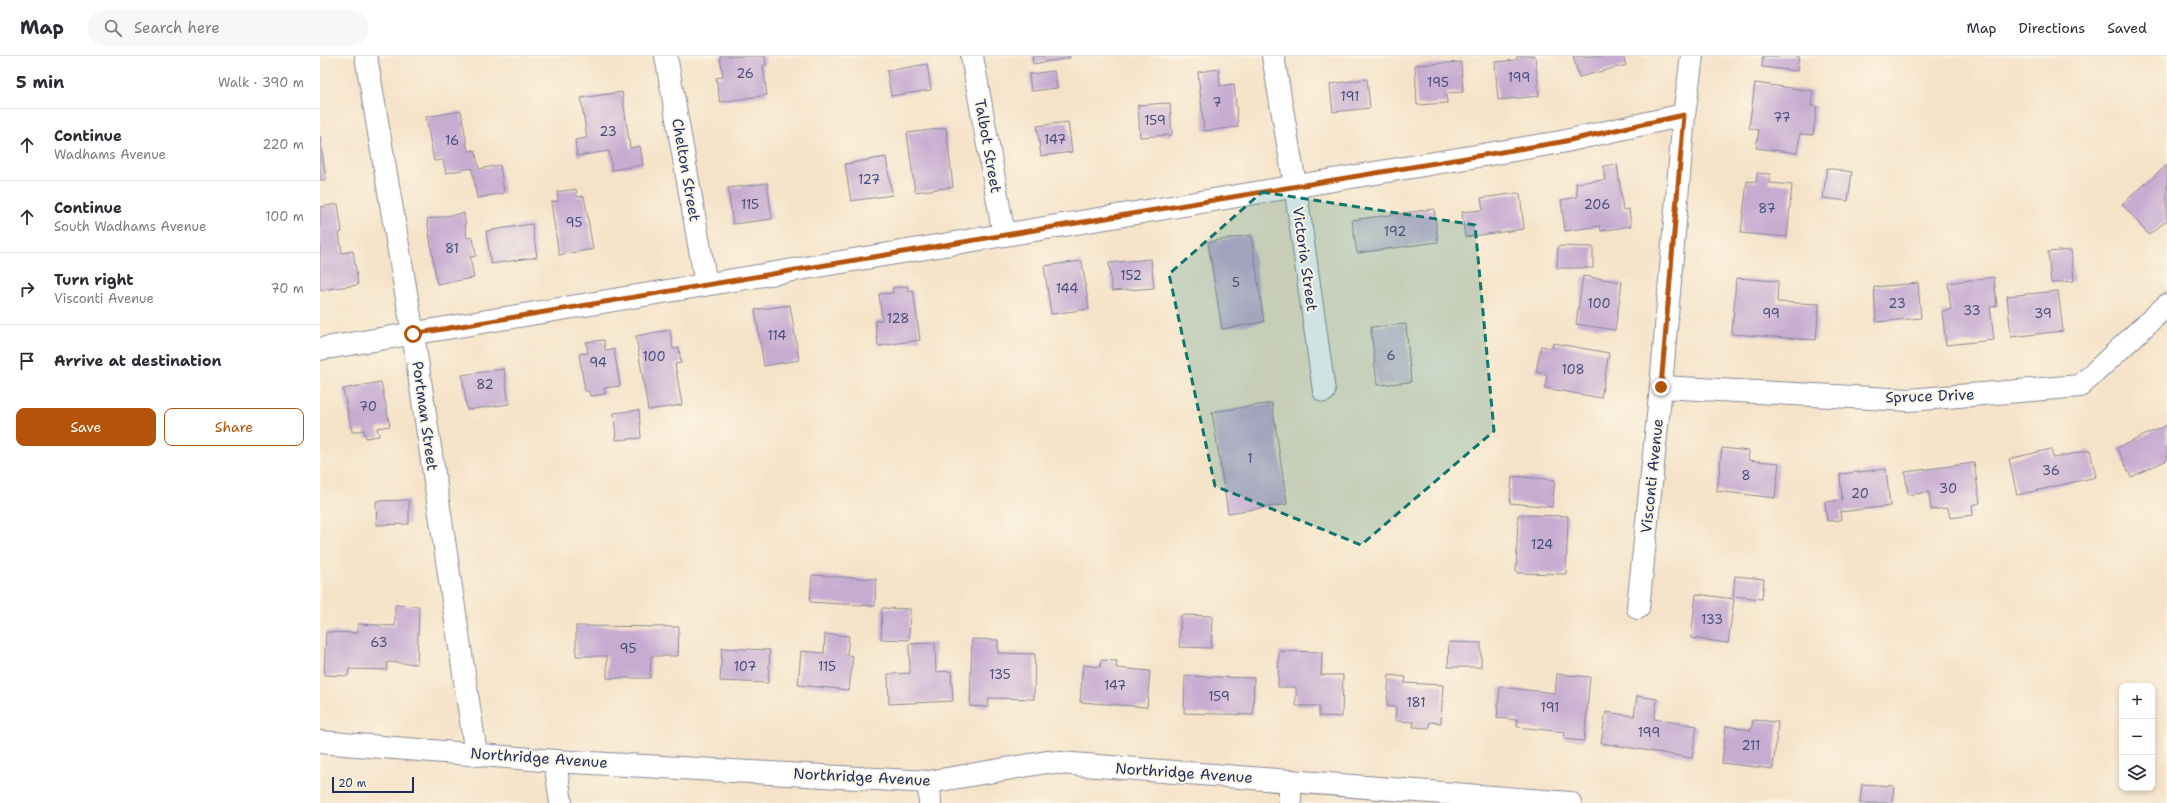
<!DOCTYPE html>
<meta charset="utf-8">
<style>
body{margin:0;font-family:"Shantell Sans",sans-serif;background:#f7f7f7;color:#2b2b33}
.controls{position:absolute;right:12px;bottom:12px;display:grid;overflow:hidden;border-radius:8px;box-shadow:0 2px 6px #0003}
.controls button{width:36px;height:36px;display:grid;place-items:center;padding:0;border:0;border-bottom:1px solid #e1e1e2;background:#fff;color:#2b2b33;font:20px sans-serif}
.scale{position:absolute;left:12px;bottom:10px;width:82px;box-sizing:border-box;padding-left:4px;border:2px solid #1b2f5e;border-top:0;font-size:11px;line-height:14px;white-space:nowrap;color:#1b2f5e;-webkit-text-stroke:3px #fcf5e5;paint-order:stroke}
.stop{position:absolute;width:12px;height:12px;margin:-9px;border:3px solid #b45309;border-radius:50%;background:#fff}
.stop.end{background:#b45309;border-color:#fff;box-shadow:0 1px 4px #0008}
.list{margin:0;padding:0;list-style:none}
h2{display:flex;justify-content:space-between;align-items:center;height:52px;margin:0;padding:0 16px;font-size:17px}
h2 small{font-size:13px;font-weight:400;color:#7c7c81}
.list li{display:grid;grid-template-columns:26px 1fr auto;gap:12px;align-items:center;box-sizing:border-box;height:72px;padding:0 16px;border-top:1px solid #e1e1e2}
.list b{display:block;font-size:15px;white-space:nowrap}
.list p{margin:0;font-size:13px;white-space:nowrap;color:#7c7c81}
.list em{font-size:13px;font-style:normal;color:#7c7c81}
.actions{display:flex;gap:8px;padding:12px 16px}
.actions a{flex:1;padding:9px 0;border:1px solid #b45309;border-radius:8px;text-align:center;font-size:14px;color:#b45309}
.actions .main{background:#b45309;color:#fff}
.icon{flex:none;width:22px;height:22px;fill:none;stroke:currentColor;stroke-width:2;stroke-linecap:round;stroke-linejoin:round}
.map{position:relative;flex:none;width:1847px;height:747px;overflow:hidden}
header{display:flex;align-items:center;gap:24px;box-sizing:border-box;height:56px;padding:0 20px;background:#fff;border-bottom:1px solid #e1e1e2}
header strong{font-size:19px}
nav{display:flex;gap:22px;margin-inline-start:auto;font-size:14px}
.search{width:280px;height:36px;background:#f7f7f7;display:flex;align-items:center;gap:10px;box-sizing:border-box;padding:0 14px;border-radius:22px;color:#7c7c81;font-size:15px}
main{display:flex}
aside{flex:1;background:#fff}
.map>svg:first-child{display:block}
.building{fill:#c7acd2}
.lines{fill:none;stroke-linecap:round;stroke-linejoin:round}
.minor-casing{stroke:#888994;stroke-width:24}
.minor{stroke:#fff;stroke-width:22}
.route{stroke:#b45309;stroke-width:5}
.marked{fill:#0f766e;fill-opacity:0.2;stroke:#0f766e;stroke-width:3;stroke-dasharray:8 5;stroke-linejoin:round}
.labels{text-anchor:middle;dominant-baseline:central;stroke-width:4;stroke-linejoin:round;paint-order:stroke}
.number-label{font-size:13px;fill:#464e7b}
.street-label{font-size:15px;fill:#1b2f5e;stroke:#fcf5e5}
</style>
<header>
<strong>Map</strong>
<div class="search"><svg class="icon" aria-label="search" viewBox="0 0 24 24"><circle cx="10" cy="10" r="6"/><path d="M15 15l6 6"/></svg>Search here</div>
<nav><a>Map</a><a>Directions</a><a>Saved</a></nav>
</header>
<main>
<aside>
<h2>5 min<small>Walk · 390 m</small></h2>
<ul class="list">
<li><svg class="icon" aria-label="ahead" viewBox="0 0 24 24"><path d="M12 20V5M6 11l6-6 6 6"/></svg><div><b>Continue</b><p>Wadhams Avenue</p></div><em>220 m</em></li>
<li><svg class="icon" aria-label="ahead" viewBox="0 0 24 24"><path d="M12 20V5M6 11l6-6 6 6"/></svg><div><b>Continue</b><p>South Wadhams Avenue</p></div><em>100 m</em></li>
<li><svg class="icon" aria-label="right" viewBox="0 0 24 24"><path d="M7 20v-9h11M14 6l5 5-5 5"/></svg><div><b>Turn right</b><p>Visconti Avenue</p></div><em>70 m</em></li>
<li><svg class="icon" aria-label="arrive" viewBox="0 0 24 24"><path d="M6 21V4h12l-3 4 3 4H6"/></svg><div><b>Arrive at destination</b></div></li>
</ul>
<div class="actions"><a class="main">Save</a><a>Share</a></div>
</aside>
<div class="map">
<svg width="1847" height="747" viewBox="0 0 1847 747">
<rect width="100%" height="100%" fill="#fcf5e5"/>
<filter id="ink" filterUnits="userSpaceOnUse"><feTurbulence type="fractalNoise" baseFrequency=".025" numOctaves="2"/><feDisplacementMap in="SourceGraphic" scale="8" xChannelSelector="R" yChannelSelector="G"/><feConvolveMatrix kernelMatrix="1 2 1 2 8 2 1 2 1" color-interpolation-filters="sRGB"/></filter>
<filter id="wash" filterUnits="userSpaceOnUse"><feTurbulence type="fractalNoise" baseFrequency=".012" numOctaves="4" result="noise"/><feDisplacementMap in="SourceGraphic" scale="16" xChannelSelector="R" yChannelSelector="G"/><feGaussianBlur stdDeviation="0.9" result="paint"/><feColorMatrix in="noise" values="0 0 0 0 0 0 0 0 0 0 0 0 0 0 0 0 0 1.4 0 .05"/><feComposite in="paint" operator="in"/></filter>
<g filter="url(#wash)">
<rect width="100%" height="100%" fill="#f5e3c9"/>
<g id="blocks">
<g class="building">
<polygon points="400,0 445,0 446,9 443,9 447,39 400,46 396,22 403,21"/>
<polygon points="712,0 750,0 750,2 713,8"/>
<polygon points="1197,0 1215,0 1219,40 1178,44 1175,6 1197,4"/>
<polygon points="1253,0 1303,0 1306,9 1259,21"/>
<polygon points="1443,0 1479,0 1477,15 1442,11"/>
<polygon points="1141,6 1143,36 1126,37 1127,47 1097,49 1095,9"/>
<polygon points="607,8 611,34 571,40 567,15"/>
<polygon points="899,13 900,30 914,28 918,71 884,75 878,16"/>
<polygon points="734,15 737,32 711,35 709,18"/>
<polygon points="1047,23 1050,52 1013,56 1010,28"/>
<polygon points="1435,27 1493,35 1491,50 1497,50 1493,79 1480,78 1477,97 1436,92 1439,74 1429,72"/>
<polygon points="302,36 310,92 320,90 323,109 292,114 289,95 257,100 255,84 267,82 261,42"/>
<polygon points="850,47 852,79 820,81 818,49"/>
<polygon points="141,55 148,95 155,94 159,113 180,109 184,137 157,142 152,112 126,117 123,104 114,105 106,61"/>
<polygon points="748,66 752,96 721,100 717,70"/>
<polygon points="626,72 633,131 595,136 587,77"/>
<polygon points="0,80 6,124 0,124"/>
<polygon points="566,101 572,139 531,145 525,108"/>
<polygon points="1297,108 1303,154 1309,153 1311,170 1281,175 1280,170 1245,175 1241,144 1257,141 1256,127 1285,124 1283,110"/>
<polygon points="1847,109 1847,164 1829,179 1802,148"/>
<polygon points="1507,112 1532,116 1528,145 1503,142"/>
<polygon points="1437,117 1450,118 1450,127 1472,129 1467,181 1421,177 1427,125 1436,126"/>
<polygon points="447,127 452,163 413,168 408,132"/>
<polygon points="256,133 257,141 264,140 273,193 239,199 231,146 238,145 237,136"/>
<polygon points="1198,137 1200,138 1204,173 1145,181 1142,156 1163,154 1161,142"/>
<polygon points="18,148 22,176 19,177 22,197 33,195 38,229 0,234 0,151"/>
<polygon points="1114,153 1118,186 1037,197 1032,164"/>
<polygon points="144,157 147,182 153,181 156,200 150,201 154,222 117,228 107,163"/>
<polygon points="212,168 217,201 171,208 166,175"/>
<polygon points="931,179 944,266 902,273 888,186"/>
<polygon points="1238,190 1273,191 1273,212 1237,212"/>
<polygon points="1751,194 1754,225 1731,227 1728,196"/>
<polygon points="831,203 834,232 792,235 789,207"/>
<polygon points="762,205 769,253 731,258 724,210"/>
<polygon points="1263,220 1302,226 1295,274 1256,268"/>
<polygon points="1674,221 1677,250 1670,251 1674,284 1626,289 1622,255 1631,254 1628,227"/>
<polygon points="1416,222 1458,225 1457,246 1499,248 1496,284 1412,278"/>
<polygon points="1598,227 1601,262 1556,266 1554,231"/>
<polygon points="587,230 588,235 593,234 600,284 558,290 555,265 562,264 559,238 573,237 572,232"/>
<polygon points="1738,235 1743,275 1691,281 1687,240"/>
<polygon points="470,249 479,304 444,310 435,254"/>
<polygon points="1086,268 1091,326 1057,329 1051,271"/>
<polygon points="350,274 353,293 359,292 361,307 355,308 362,349 328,354 316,280"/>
<polygon points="284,284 285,294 294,293 300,330 284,332 285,338 270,340 269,335 265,335 259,298 268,297 266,286"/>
<polygon points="1233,287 1289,297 1281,342 1225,332 1227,318 1216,316 1221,290 1232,292"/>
<polygon points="184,313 189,348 147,354 142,319"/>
<polygon points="61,326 70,370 57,372 59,380 46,382 44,374 32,376 23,333"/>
<polygon points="952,347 967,448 908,457 892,356"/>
<polygon points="319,354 321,382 296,384 294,357"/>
<polygon points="1847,369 1847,404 1811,421 1797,392"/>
<polygon points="1402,392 1429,395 1428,404 1459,407 1455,442 1397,435"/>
<polygon points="1731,393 1733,402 1770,394 1776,421 1697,439 1689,403"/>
<polygon points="1654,407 1660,447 1652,449 1653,459 1630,462 1628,452 1611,454 1609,436 1588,439 1585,416"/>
<polygon points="1566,413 1570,450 1520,456 1521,464 1507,465 1505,446 1522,444 1520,418"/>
<polygon points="1192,420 1235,424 1232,451 1190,447"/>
<polygon points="89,444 89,468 57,469 56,445"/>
<polygon points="1198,459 1248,460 1246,518 1196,517"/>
<polygon points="492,519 556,523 555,550 490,546"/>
<polygon points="1415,520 1444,523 1442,543 1413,540"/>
<polygon points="1376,538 1414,543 1408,587 1371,582"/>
<polygon points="75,549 99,550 97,608 67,606 67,614 29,613 28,620 4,619 6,576 38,577 38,568 75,570"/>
<polygon points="562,552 590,553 589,584 561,583"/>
<polygon points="861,559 892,560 891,592 859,591"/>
<polygon points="256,570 359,571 358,600 331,600 330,622 287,622 287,600 256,600"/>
<polygon points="505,578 529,580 527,599 533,600 529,634 478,629 481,595 504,597"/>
<polygon points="652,583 678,584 678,597 715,598 714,643 669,642 668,651 650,650"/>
<polygon points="1129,586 1161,587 1161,611 1128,611"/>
<polygon points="615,587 616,616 631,615 633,645 569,648 568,618 590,617 589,588"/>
<polygon points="402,592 450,594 448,627 400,625"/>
<polygon points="959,595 1002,596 1001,619 1023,619 1022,661 999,660 999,650 976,650 976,631 958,631"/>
<polygon points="781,604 797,605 796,612 830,615 827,651 760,646 763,609 780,611"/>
<polygon points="1237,618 1270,621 1264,685 1244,683 1245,676 1197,671 1198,664 1177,662 1180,631 1235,637"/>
<polygon points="1069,619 1086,621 1085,627 1123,629 1121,667 1110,666 1109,672 1093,671 1094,666 1075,665 1076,651 1067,650"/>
<polygon points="865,620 934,622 933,659 864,657"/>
<polygon points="1317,640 1337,643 1334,663 1377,670 1372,702 1281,687 1286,656 1314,660"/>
<polygon points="1433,664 1458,666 1453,713 1402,707 1406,670 1431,674"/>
<polygon points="1542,728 1574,730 1572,747 1540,747"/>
</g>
</g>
</g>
<g filter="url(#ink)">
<use href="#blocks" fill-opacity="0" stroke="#888994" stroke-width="1"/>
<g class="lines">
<defs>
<g id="minor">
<polyline points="46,0 93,278 156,698"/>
<polyline points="346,0 386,228"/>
<polyline points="652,0 684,179"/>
<polyline points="953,0 975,129 1004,335"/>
<polyline points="0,293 1241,86 1364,59"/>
<polyline points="1341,331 1589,344 1760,330 1847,249"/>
<polyline points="1318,552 1341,331 1364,59 1372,0"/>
<polyline points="0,686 235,705 609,726 727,706 1250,747"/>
<polyline points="235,705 241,747"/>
<polyline points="970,725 970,747"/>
<polyline points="609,726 610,747"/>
</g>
</defs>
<use href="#minor" class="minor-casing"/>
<use href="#minor" class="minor"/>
</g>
</g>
<g class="lines" filter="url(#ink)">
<polyline class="route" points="93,278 1241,86 1364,59 1341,331"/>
</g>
<path class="marked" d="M942 136 1155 169 1174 375 1041 489 895 430 849 218Z"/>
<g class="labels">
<g class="number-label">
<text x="425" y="17">26</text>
<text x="1199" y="21">199</text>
<text x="1118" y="26">195</text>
<text x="1030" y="40">191</text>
<text x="897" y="46">7</text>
<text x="1462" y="61">77</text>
<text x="835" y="64">159</text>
<text x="288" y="75">23</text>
<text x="735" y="83">147</text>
<text x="132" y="84">16</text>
<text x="549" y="123">127</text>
<text x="430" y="148">115</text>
<text x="1277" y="148">206</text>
<text x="1447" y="152">87</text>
<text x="254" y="166">95</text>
<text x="1075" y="175">192</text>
<text x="132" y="192">81</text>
<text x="811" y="219">152</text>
<text x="916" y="226">5</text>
<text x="747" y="232">144</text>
<text x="1279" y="247">100</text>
<text x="1577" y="247">23</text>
<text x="1652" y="254">33</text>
<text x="1451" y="257">99</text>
<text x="1723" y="257">39</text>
<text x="578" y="262">128</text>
<text x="457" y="279">114</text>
<text x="1071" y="299">6</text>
<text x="334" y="300">100</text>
<text x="278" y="306">94</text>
<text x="1253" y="313">108</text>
<text x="165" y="328">82</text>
<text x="48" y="350">70</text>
<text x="930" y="402">1</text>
<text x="1731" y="414">36</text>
<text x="1426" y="419">8</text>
<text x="1628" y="432">30</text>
<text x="1540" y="437">20</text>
<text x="1222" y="488">124</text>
<text x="1392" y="563">133</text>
<text x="59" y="586">63</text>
<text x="308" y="592">95</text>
<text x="425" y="610">107</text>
<text x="507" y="610">115</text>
<text x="680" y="618">135</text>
<text x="795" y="629">147</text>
<text x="899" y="640">159</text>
<text x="1096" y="646">181</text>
<text x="1230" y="651">191</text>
<text x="1329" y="676">199</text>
<text x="1431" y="689">211</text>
</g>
<g class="street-label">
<text transform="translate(668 90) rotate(80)">Talbot Street</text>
<text transform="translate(366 114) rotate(80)">Chelton Street</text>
<text transform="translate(985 203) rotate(82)">Victoria Street</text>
<text transform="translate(1610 340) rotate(-2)">Spruce Drive</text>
<text transform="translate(105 360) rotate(82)">Portman Street</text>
<text transform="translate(1332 420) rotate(-84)">Visconti Avenue</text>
<text transform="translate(219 702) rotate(4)">Northridge Avenue</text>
<text transform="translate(864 717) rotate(4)">Northridge Avenue</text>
<text transform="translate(542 721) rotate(3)">Northridge Avenue</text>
</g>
</g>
</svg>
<div class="controls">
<button>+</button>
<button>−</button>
<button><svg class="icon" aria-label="layers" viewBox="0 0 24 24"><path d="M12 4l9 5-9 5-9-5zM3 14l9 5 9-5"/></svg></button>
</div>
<div class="scale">20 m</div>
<div class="stop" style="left:93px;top:278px"></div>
<div class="stop end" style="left:1341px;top:331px"></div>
</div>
</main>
